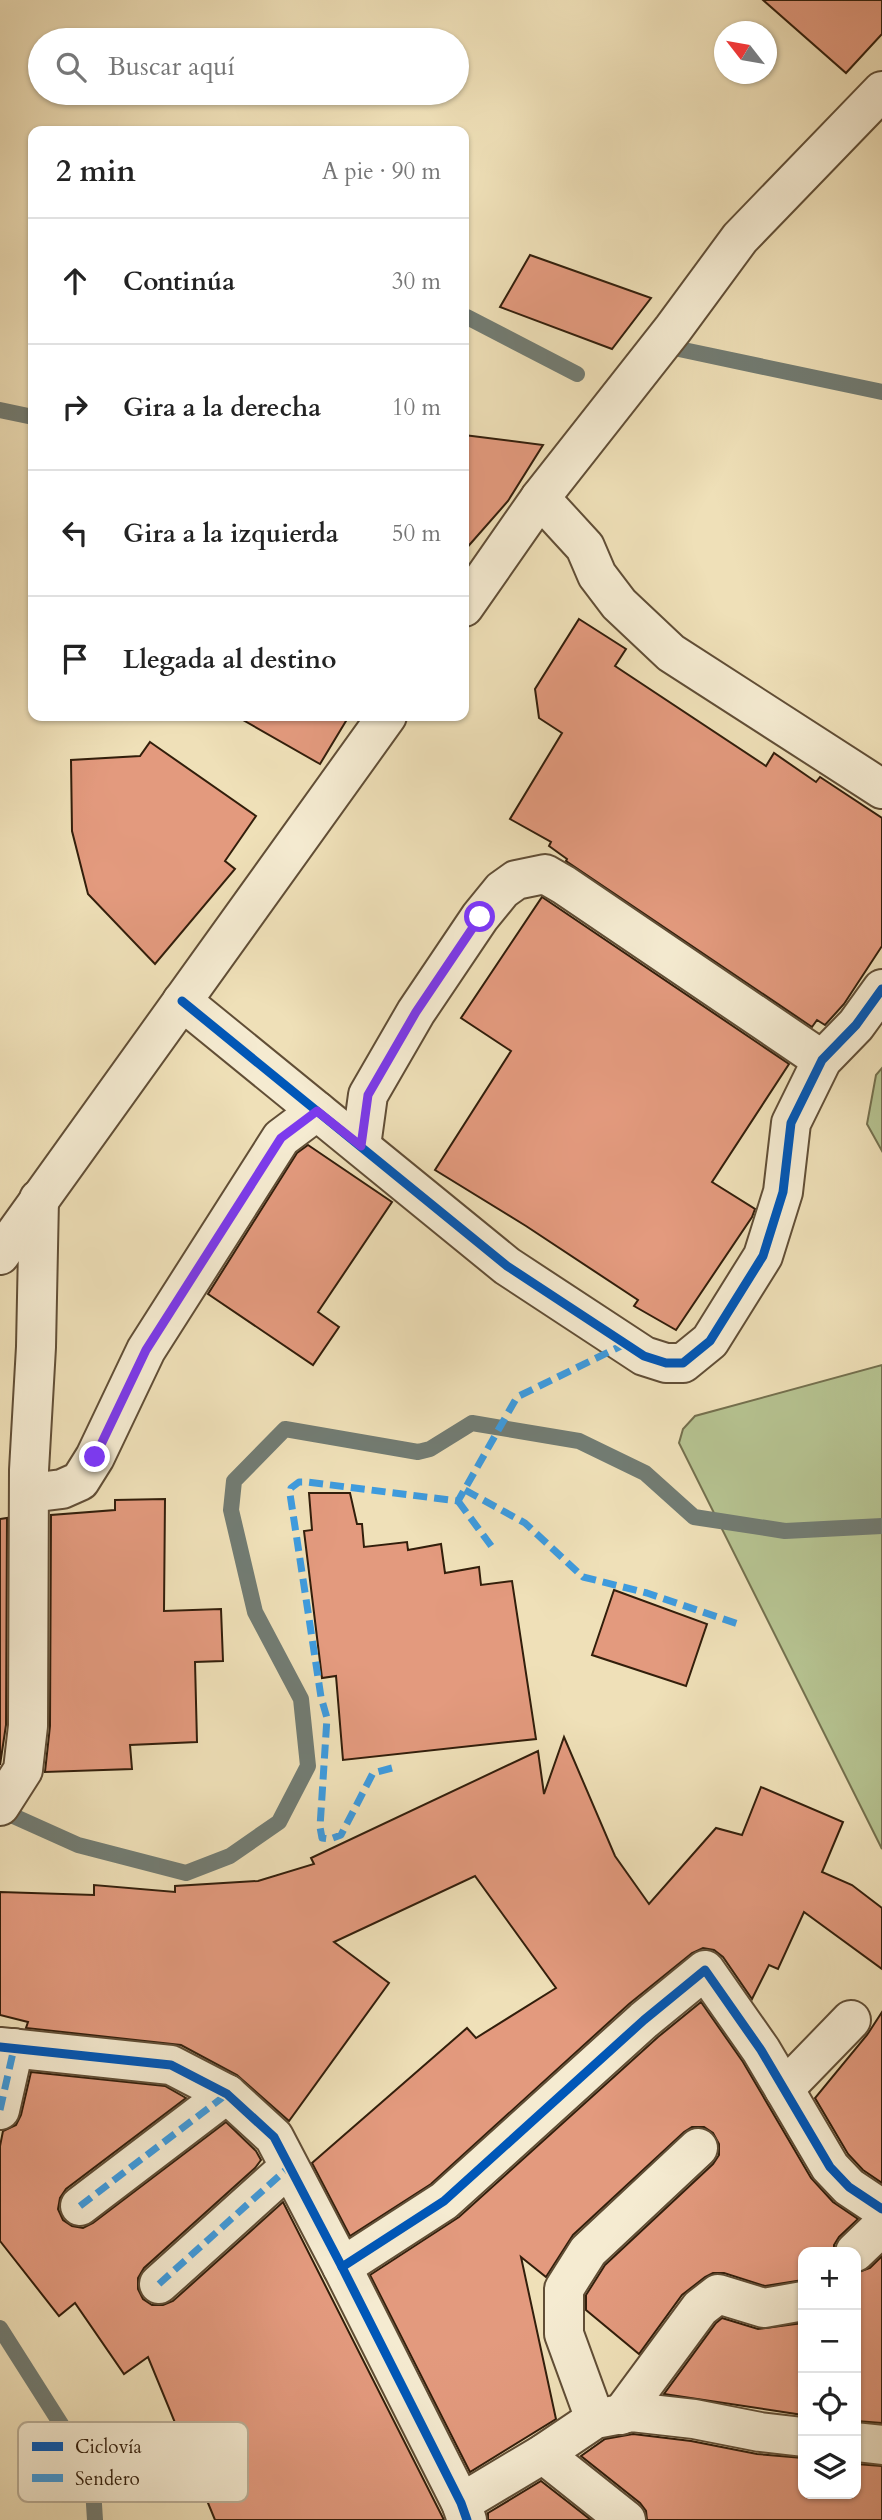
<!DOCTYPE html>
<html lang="es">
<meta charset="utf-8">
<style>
body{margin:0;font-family:Cardo,serif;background:#f6f6f6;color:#222}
.controls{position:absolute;right:21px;bottom:21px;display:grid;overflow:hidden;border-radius:14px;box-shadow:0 2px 5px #0004}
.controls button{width:63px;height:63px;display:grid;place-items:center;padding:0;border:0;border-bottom:2px solid #e0e0e0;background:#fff;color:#222;font:35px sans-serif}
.compass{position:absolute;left:714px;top:21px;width:63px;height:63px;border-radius:50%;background:#fff;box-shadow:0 2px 5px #0004;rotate:301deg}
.stop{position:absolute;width:21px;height:21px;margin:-16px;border:5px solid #7c3aed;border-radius:50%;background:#fff}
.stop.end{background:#7c3aed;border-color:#fff;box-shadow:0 2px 7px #0008}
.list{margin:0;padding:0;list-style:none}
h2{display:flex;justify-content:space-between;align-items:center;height:91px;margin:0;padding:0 28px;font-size:30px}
h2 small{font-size:23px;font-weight:400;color:#767676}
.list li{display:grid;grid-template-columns:46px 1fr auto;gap:21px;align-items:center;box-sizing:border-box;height:126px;padding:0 28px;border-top:2px solid #e0e0e0}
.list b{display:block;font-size:26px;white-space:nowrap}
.list em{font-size:23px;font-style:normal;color:#767676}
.icon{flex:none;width:38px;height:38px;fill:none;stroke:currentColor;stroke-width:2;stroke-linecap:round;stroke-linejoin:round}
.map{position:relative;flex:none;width:882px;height:2520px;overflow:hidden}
.search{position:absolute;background:#fff;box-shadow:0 2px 5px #0004;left:28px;top:28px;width:441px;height:77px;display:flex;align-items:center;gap:18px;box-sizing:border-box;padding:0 24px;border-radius:38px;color:#767676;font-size:26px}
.panel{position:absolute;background:#fff;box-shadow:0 2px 5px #0004;left:28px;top:126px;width:441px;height:595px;border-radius:14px}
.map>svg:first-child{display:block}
.green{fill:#b6c391;stroke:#74704e;stroke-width:2}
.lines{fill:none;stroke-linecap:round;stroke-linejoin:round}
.stream{stroke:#727c73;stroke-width:16}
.building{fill:#e39a7e;stroke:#321e0b;stroke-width:2}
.pedestrian-casing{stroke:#614e36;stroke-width:42}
.minor-casing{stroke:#614e36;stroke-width:42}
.tertiary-casing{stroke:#614e36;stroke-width:42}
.pedestrian{stroke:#f5ebd1;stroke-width:38}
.minor{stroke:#f5ebd1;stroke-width:38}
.tertiary{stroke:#f5ebd1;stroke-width:38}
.quiet{stroke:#3e9bde;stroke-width:7;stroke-dasharray:14 7;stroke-linecap:butt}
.cycleway-casing{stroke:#f5ebd1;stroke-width:13}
.cycleway{stroke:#0057b8;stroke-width:9}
.route{stroke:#7c3aed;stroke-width:9}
.key{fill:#f5ebd1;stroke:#baae96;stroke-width:2}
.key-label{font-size:19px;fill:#321e0b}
</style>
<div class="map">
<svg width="882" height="2520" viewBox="0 0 882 2520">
<rect width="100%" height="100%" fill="#efe0b8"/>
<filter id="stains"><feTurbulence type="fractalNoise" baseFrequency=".00286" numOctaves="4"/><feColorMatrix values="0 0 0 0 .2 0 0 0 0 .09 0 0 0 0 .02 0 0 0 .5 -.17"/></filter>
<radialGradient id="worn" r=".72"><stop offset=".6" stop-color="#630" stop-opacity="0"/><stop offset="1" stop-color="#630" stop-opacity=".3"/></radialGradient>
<g class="green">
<polygon points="882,1068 882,1151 867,1124 876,1075"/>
<polygon points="882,1365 882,1849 679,1443 683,1429 695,1416"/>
</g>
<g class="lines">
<g class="stream">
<polyline points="464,318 467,317 577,374"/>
<polyline points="679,349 882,392"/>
<polyline points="0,410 33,417"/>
<polyline points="0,1810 78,1845 186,1873 230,1856 279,1822 308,1766 301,1699 255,1612 231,1510 234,1481 285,1429 418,1452 430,1449 472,1423 579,1441 645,1473 694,1517 785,1531 882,1526"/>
<polyline points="0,2328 92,2473 95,2520"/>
</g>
</g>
<g class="building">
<polygon points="763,0 882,0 882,34 846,73"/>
<polygon points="530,255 651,298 612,349 500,307"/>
<polygon points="464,435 543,445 508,501 464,551"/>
<polygon points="579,619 626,649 615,666 766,766 774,753 816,782 820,777 882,818 882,946 844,1004 825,1025 817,1020 812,1027 566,861 567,859 549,846 551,842 510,819 562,733 539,718 535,689"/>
<polygon points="236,716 349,716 320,764"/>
<polygon points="150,742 256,816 225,861 235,869 155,964 88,894 72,831 71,760 140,756"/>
<polygon points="542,897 789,1064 712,1182 755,1209 752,1217 676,1330 634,1306 638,1300 526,1226 435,1170 511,1051 461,1018"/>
<polygon points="308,1145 392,1202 318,1312 339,1327 313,1365 208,1294 297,1153"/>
<polygon points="309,1493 350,1493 357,1524 362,1524 364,1547 407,1542 408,1550 441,1544 445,1573 479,1567 481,1585 512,1581 536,1739 343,1760 336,1676 322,1678 304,1531 312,1530"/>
<polygon points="165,1499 164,1611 221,1609 223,1661 195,1662 197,1742 130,1745 132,1769 45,1772 50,1726 51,1515 115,1510 115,1500"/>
<polygon points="7,1518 6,1725 0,1765 0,1519"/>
<polygon points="614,1590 707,1624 686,1686 592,1655"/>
<polygon points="564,1737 615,1856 649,1904 716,1828 742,1835 761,1787 843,1822 822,1872 852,1885 882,1908 882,1969 804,1912 778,1969 769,1965 752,1999 723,1957 714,1950 703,1948 692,1953 629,2004 431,2184 350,2236 312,2163 467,2028 476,2038 556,1988 475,1876 334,1942 389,1983 289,2121 237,2075 181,2045 26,2028 28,2022 0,2015 0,1892 94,1895 94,1885 175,1892 175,1886 258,1881 314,1864 311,1858 538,1751 544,1794"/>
<polygon points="701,2002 743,2062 811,2178 833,2202 858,2219 839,2237 834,2245 834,2252 803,2252 803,2280 765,2286 724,2273 713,2273 705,2277 682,2295 639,2354 586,2310 586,2295 605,2265 713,2164 719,2155 719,2144 713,2133 704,2127 692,2127 684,2132 573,2235 546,2277 521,2257 556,2419 470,2472 370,2275 459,2217 658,2037"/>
<polygon points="882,2012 882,2183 863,2170 848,2154 815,2098 867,2035"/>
<polygon points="31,2072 165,2086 186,2098 66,2189 60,2198 58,2209 63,2220 72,2226 83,2228 93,2223 226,2122 256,2151 261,2160 255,2168 144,2268 138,2278 138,2289 143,2299 152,2305 163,2305 173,2301 283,2202 444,2520 215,2520 148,2357 124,2374 75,2303 59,2316 0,2241 0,2146 3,2131 16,2125 21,2115"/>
<polygon points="882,2256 882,2423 856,2421 856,2273 870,2268"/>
<polygon points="722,2318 758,2329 803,2323 803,2415 664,2394 716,2323"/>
<polygon points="633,2434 691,2441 757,2454 803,2458 803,2494 856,2494 856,2464 882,2466 882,2520 647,2520 646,2511 640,2503 581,2456 605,2439"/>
<polygon points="541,2481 591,2520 488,2520 488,2513"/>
</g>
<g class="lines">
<defs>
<g id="pedestrian">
<polyline points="0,2110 14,2048"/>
<polyline points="80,2206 227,2094"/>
<polyline points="159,2284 289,2167"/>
</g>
<g id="minor">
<polyline points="540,498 585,547 597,575 619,604 671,653 882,789"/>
<polyline points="182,1001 507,1266 644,1356 666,1363 683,1363 710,1341 763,1256 783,1192 791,1123 822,1060 856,1025 882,989"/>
<polyline points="361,1146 368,1095 416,1012 480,917 502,890 516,880 545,874 564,885 822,1060"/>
<polyline points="30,1493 62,1489 80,1481 95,1457 146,1350 281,1138 317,1111"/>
<polyline points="0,1806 23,1770 28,1726 29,1470 36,1347 39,1199"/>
<polyline points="0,2047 171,2065 227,2094 274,2137 342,2267 461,2503 467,2520"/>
<polyline points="784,2089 851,2020"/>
<polyline points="855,2252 882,2226"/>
<polyline points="342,2267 444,2201 644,2020 705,1970 761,2050 830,2167 849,2187 882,2209"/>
<polyline points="621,2415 700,2308 718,2294 764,2308 803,2301"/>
<polyline points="595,2419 564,2334 564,2289 588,2251 698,2148"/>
<polyline points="856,2442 882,2445"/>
<polyline points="543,2454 626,2520"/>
<polyline points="461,2503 543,2454 595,2419 632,2412 694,2419 760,2432 803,2437"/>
</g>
<g id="tertiary">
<polyline points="464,607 540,498 673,329 740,238 882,91"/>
<polyline points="0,1255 387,716"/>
</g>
</defs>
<use href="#pedestrian" class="pedestrian-casing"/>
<use href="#minor" class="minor-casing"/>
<use href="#tertiary" class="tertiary-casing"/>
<use href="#pedestrian" class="pedestrian"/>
<use href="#minor" class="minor"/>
<use href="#tertiary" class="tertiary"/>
<g class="quiet">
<polyline points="465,1490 525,1523 583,1577 647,1593 738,1624"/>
<polyline points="458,1501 492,1547"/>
<polyline points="392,1768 373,1773 341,1835 330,1839 322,1838 320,1827 327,1718 321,1697 290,1494 291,1488 299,1482 307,1482 458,1501 517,1397 625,1344"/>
<polyline points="0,2110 14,2048"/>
<polyline points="80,2206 227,2094"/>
<polyline points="159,2284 289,2167"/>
</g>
<defs>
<g id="cycleway">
<polyline points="182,1001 507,1266 644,1356 666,1363 683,1363 710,1341 763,1256 783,1192 791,1123 822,1060 856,1025 882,989"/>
<polyline points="0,2047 171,2065 227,2094 274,2137 342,2267 461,2503 467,2520"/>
<polyline points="342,2267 444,2201 644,2020 705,1970 761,2050 830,2167 849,2187 882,2209"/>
</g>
</defs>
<use href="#cycleway" class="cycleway-casing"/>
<use href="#cycleway" class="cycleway"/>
</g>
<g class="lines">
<polyline class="route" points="95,1457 146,1350 281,1138 317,1111 361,1146 368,1095 416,1012 480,917"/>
</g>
<rect x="18" y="2422" width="230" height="80" rx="10" class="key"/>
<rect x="32" y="2442" width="31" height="9" fill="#0057b8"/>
<rect x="32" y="2474" width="31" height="8" fill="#3e9bde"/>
<g class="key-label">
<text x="75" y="2453">Ciclovía</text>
<text x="75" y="2485">Sendero</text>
</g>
<rect width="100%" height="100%" filter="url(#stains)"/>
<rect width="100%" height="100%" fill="url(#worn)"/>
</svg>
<div class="controls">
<button>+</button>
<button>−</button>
<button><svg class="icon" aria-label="locate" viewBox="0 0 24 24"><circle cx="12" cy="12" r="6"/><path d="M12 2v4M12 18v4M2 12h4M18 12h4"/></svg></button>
<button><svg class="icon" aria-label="layers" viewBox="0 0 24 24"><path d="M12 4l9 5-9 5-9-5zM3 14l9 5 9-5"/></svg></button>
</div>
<svg class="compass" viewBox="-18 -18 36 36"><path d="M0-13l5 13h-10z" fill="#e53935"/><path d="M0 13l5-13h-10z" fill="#767676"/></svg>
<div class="stop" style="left:480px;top:917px"></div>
<div class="stop end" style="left:95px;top:1457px"></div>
<div class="search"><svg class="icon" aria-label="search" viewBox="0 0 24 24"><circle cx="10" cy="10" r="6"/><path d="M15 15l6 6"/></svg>Buscar aquí</div>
<section class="panel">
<h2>2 min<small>A pie · 90 m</small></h2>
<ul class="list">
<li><svg class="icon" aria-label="ahead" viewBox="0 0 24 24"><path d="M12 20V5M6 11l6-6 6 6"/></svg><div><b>Continúa</b></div><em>30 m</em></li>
<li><svg class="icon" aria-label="right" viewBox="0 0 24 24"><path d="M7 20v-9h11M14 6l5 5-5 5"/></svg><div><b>Gira a la derecha</b></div><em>10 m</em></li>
<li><svg class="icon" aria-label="left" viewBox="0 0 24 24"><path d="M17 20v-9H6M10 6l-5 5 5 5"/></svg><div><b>Gira a la izquierda</b></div><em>50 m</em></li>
<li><svg class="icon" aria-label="arrive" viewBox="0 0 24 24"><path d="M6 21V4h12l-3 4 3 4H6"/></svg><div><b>Llegada al destino</b></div></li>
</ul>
</section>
</div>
